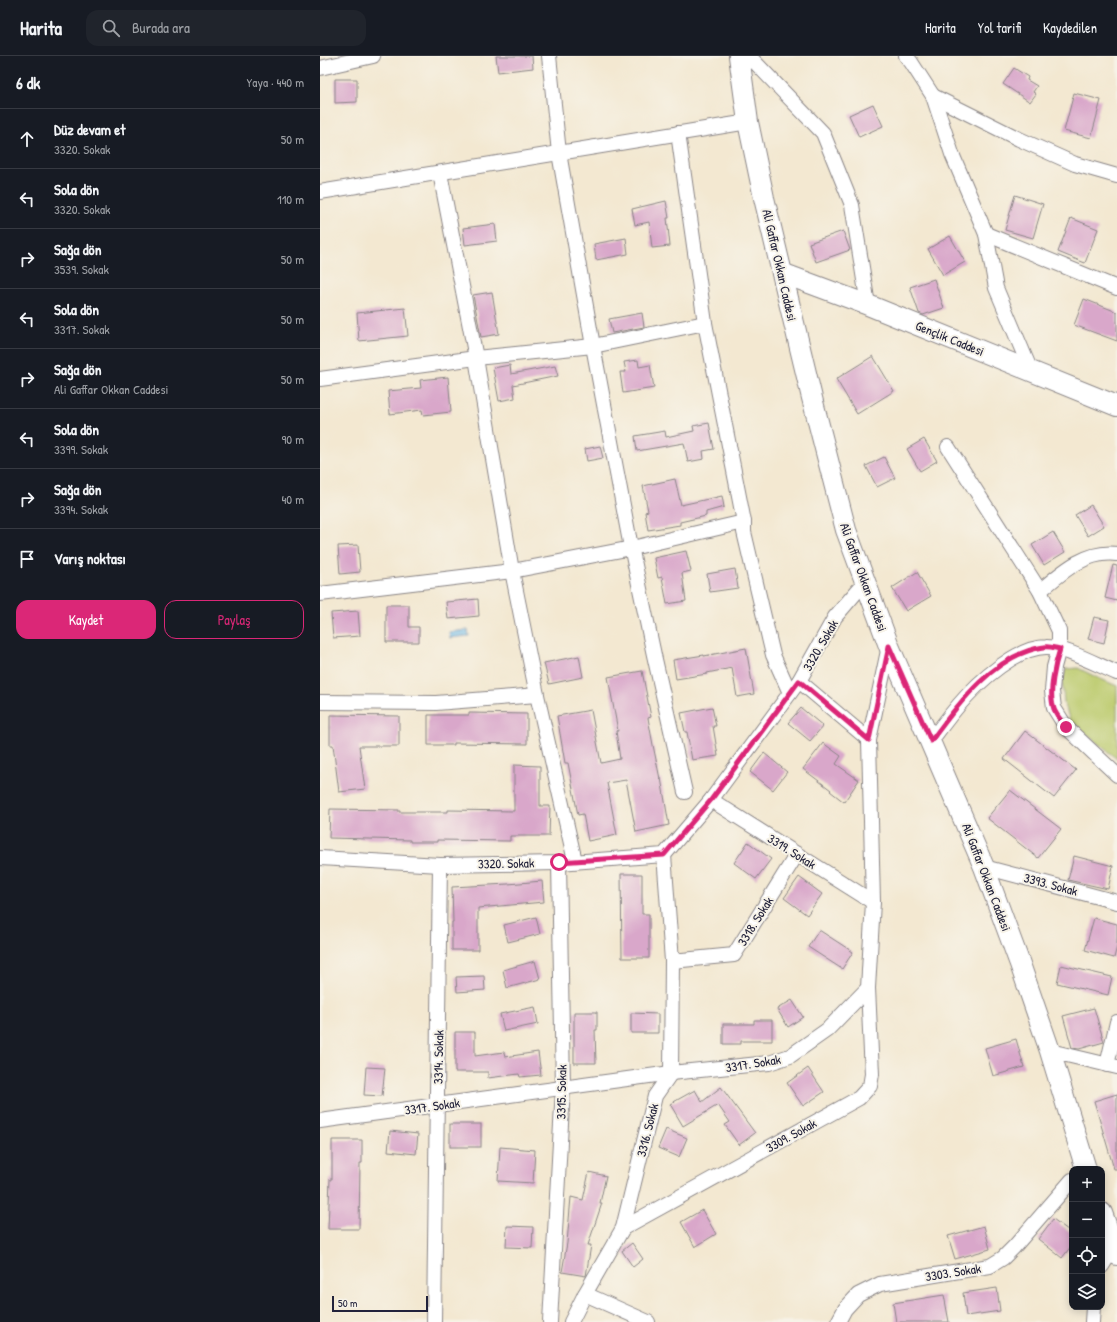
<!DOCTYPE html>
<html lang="tr">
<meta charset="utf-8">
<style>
body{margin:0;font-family:"Patrick Hand",sans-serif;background:#20242c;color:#f1f3f6}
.controls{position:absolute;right:12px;bottom:12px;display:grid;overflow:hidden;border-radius:8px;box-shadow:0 2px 10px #0003}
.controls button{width:36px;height:36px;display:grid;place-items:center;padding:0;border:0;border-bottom:1px solid #363941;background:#171b24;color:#f1f3f6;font:20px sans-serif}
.scale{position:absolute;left:12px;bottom:10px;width:96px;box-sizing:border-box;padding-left:4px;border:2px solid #22223b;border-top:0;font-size:11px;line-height:14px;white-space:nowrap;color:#22223b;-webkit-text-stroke:3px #f7f3e8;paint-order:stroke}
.stop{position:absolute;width:12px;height:12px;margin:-9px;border:3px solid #db2777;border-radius:50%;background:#fff}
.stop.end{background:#db2777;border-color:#fff;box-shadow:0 1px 4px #0008}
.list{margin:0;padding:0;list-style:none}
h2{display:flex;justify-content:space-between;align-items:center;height:52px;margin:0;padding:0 16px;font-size:17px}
h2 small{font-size:13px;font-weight:400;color:#9ea1a6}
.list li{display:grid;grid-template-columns:26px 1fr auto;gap:12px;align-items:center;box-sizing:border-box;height:60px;padding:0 16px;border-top:1px solid #363941}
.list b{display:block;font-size:15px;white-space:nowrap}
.list p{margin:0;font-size:13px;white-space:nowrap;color:#9ea1a6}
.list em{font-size:13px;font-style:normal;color:#9ea1a6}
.actions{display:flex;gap:8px;padding:12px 16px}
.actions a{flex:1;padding:9px 0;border:1px solid #db2777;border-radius:12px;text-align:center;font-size:14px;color:#db2777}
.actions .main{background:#db2777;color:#fff}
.icon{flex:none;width:22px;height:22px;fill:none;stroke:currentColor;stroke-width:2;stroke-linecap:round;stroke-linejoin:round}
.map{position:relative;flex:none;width:797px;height:1266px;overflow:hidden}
header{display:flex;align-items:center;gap:24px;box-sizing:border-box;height:56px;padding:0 20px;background:#171b24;border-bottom:1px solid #363941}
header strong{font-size:19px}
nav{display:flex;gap:22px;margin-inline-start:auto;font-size:14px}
.search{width:280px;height:36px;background:#20242c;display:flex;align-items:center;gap:10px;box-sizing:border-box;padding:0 14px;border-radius:12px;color:#9ea1a6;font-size:15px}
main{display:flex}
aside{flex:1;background:#171b24}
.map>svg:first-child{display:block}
.green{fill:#bbca6c;stroke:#6e7654}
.water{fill:#6db8e6;stroke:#486d90}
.building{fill:#d9a7ca}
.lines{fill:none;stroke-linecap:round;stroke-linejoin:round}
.street-casing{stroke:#8a8586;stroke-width:16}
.secondary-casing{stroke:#8a8586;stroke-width:22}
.street{stroke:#fff;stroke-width:14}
.secondary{stroke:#fff;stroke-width:20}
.route{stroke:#db2777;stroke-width:5}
.labels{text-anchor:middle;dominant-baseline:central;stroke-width:4;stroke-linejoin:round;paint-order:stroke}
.street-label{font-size:13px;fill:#22223b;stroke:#f7f3e8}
</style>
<header>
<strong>Harita</strong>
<div class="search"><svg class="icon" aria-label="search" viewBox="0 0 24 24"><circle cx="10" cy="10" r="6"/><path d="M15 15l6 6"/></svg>Burada ara</div>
<nav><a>Harita</a><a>Yol tarifi</a><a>Kaydedilen</a></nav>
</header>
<main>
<aside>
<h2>6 dk<small>Yaya · 440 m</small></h2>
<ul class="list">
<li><svg class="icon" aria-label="ahead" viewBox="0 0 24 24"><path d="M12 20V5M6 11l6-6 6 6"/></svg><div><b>Düz devam et</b><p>3320. Sokak</p></div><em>50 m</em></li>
<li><svg class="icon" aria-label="left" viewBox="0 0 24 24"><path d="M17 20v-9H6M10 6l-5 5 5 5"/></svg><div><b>Sola dön</b><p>3320. Sokak</p></div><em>110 m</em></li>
<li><svg class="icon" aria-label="right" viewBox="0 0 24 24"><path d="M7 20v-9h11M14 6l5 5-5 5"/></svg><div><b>Sağa dön</b><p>3539. Sokak</p></div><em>50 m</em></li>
<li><svg class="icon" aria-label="left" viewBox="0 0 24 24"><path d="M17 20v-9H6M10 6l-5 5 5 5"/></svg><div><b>Sola dön</b><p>3317. Sokak</p></div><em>50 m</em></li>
<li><svg class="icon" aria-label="right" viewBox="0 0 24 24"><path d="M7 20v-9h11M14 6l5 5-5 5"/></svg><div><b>Sağa dön</b><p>Ali Gaffar Okkan Caddesi</p></div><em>50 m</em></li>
<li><svg class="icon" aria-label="left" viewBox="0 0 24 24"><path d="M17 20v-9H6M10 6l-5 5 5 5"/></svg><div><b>Sola dön</b><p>3399. Sokak</p></div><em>90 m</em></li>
<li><svg class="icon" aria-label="right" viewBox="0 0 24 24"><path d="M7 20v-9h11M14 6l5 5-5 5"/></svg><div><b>Sağa dön</b><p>3394. Sokak</p></div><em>40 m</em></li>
<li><svg class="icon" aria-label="arrive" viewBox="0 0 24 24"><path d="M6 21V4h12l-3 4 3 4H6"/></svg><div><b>Varış noktası</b></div></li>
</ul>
<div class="actions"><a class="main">Kaydet</a><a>Paylaş</a></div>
</aside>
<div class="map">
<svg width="797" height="1266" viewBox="0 0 797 1266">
<rect width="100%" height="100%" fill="#f7f3e8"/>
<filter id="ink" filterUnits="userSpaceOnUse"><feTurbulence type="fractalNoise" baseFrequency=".025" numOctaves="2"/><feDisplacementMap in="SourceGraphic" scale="8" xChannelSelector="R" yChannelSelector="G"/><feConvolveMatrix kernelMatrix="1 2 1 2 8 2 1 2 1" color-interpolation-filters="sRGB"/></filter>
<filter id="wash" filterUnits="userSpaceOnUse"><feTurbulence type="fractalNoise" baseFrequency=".012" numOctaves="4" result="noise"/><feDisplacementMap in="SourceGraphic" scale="16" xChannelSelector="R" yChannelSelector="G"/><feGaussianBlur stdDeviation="0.9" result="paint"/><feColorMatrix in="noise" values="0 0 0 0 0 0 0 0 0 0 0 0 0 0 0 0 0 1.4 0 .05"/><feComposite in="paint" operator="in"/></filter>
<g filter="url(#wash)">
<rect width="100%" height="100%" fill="#f3e8d1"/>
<polygon class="green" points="758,612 776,621 797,630 797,703 750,665 744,646 742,625 746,613"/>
<polygon class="water" points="148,574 149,580 130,582 129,576"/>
<g id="blocks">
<g class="building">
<polygon points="176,0 212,0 213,12 178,16"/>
<polygon points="694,12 708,21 707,24 717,30 713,36 716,38 710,46 683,28"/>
<polygon points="15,23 37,23 37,46 15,47"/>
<polygon points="754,37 781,44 771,82 744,75"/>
<polygon points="553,48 563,70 539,81 529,59"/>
<polygon points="695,139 723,148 713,182 685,174"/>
<polygon points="346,145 349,162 347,162 350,190 332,192 329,166 315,169 312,153"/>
<polygon points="751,162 778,173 765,207 738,196"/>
<polygon points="175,168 177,185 145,189 143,172"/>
<polygon points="523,175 530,194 496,206 489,187"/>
<polygon points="630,180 645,206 623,219 608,193"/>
<polygon points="306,182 308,198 276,204 274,188"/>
<polygon points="614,223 624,252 603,259 599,257 590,231"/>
<polygon points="172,236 179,278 161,281 153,239"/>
<polygon points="764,243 797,256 797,285 754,269"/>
<polygon points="85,252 88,280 39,285 37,257"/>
<polygon points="322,257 324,271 292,277 289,263"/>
<polygon points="553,300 574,335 537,358 516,323"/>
<polygon points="318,304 319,311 330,309 334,332 303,337 300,316 306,316 304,306"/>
<polygon points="190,309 191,318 235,310 238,320 193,329 195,342 179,345 173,312"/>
<polygon points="128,321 131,356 103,359 102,354 70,358 68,335 101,332 100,324"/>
<polygon points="389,367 394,393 383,395 384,403 368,406 364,387 317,395 315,380 345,375 346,381 374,375 373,370"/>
<polygon points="604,383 617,405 600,415 587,393"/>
<polygon points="280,390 283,402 267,405 265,393"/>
<polygon points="564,401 575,422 557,431 546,410"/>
<polygon points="355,423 361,449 402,440 404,451 386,456 386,460 360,466 360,469 328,474 325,456 328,455 323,430"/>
<polygon points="771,449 784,470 768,480 755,459"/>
<polygon points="733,476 745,496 724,509 712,489"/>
<polygon points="38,489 40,516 20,518 18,490"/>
<polygon points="366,495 371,515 362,517 366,545 347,548 342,521 338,522 334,502"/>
<polygon points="793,509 797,510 797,545 785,542"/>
<polygon points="415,513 418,532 390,536 387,518"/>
<polygon points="597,516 611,540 586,555 572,532"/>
<polygon points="158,543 159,560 128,563 126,546"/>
<polygon points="66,549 89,549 89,571 99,571 99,586 66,586"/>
<polygon points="38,555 40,580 13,582 11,557"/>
<polygon points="774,561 789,564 784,587 768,583"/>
<polygon points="426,592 434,638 417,641 412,612 387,617 387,618 356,623 353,604 384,599 384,600"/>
<polygon points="259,600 263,621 229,628 224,607"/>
<polygon points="322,615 331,661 328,662 333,689 340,723 341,722 349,769 316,776 306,724 287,727 297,779 268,785 263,758 258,759 248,707 245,707 237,660 271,654 281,707 300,703 296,675 298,675 288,621"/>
<polygon points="392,651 396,670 393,670 398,700 372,704 367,676 365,676 361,657"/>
<polygon points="481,652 503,670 490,685 468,667"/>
<polygon points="149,657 207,658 207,688 134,687 134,689 108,689 108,659 149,659"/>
<polygon points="10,659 79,660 79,690 39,690 45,733 19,736 13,689 10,689"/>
<polygon points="705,675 756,714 734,742 684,703"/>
<polygon points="503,687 521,700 516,708 539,724 524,746 510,735 511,734 483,713"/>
<polygon points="444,697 467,716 453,734 430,716"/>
<polygon points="194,709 220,710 220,750 230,750 229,780 190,780 190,785 117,784 117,786 90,786 90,784 9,782 10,753 79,754 79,756 128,756 128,754 194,755"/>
<polygon points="690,734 741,773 718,802 667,762"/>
<polygon points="428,786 451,803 436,823 414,807"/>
<polygon points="754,800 793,810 788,833 748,824"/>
<polygon points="301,818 322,818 322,858 329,858 329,902 302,902"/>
<polygon points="479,821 502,838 487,859 464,842"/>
<polygon points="222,825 224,846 158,852 158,894 132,894 132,866 133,866 132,831 188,828"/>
<polygon points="216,861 220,878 188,886 184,869"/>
<polygon points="774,862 797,868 797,890 794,902 765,894"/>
<polygon points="499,874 533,896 522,913 488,891"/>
<polygon points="215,905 220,923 187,932 183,914"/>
<polygon points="741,909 792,921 788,939 737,927"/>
<polygon points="164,920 165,934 137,936 136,921"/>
<polygon points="472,944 483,961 468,971 457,953"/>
<polygon points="215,951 218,968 184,975 180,958"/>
<polygon points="774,952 784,986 759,993 752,992 743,960"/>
<polygon points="254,956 277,956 277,974 275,974 276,1007 254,1007"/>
<polygon points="311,957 338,958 338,977 311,977"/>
<polygon points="434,964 452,964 452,985 421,985 421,988 403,988 403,968 434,968"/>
<polygon points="135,976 155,976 155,1000 184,996 185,1001 218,996 221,1019 200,1021 199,1018 168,1022 168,1016 135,1016"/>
<polygon points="696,983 704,1011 673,1020 665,992"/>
<polygon points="46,1011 65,1012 62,1040 44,1039"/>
<polygon points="488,1012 504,1036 483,1050 467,1027"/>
<polygon points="401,1031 435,1077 419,1089 405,1069 410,1066 398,1049 363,1070 350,1048 375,1034 382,1046"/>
<polygon points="797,1038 797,1113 794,1113 774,1045"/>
<rect x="130" y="1068" width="31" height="23"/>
<polygon points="346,1073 367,1082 359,1101 338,1092"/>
<polygon points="70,1075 98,1078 96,1098 68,1095"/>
<polygon points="12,1084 42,1084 42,1107 40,1107 39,1173 8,1173 10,1123 12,1123"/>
<polygon points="180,1091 215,1094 213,1127 178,1125"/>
<polygon points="269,1116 286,1120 280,1147 282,1147 268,1189 271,1189 266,1220 242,1216 247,1187 251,1141 263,1144"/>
<polygon points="382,1154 396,1178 375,1191 361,1166"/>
<polygon points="733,1163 752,1177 752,1189 742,1202 718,1183"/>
<polygon points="187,1170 213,1171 212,1192 186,1191"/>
<polygon points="664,1170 670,1193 635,1203 628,1180"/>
<polygon points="312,1187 323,1203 313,1211 302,1195"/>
<polygon points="677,1232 680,1255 646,1260 643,1237"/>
<polygon points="624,1239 629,1266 576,1266 573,1247"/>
</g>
</g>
</g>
<g filter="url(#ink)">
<use href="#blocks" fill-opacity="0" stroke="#8a8586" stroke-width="1"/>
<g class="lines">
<defs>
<g id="street">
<polyline points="229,0 239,97 273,290 309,481 334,599 365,736"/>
<polyline points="429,0 503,77 532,149 548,249"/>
<polyline points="586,0 591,6 613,40 632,98 666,178 676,232 711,315"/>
<polyline points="0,12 53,0"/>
<polyline points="613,40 699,83 755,108 797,120"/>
<polyline points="358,77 385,267 424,466 424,476 453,599 470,637"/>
<polyline points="120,117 156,302 192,515 217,639 255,805"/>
<polyline points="0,136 428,66"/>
<polyline points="666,178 797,232"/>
<polyline points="0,323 156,302 273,290 385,267"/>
<polyline points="628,391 720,535 739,575 739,593 734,611 732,635 734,652 746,671 797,719"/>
<path d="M720 535C742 516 766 494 797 498"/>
<polyline points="0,538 192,515 312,492 424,466"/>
<polyline points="479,625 549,684"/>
<polyline points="0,646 116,647 217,639"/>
<path d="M611 685C634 653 657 624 691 603 701 597 714 591 726 591 742 590 780 610 797 617"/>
<polyline points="391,744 553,846"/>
<polyline points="0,802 120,809 239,807 344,799 391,744 470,637 479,625 515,561 545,526"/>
<polyline points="664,811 797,846"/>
<polyline points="352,905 414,899 477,798"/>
<polyline points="730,995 797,1011"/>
<polyline points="787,1009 797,966"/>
<polyline points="0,1065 351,1017 449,1007 470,1000 507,974 548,932 553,846 549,684 569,590"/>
<polyline points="303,1172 539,1042 550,1030 552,1018 548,932"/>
<polyline points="782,1210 794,1191"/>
<polyline points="265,1238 328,1266"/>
<polyline points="114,1266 120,809"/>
<polyline points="230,1266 243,1032 239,807"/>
<polyline points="251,1266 265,1238 303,1172 335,1040 351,1017 352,905 344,799"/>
<polyline points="518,1266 525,1253 538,1239 560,1228 670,1210 683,1202 694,1191 752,1124"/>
<polyline points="772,1266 773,1251"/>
</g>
<g id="secondary">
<polyline points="419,0 428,66 444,142 492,342 526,474 569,590 664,811 700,908 730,995 766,1113"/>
<polyline points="462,217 548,249 797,350"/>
<polyline points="782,1157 797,1199"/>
</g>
</defs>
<use href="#street" class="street-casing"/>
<use href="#secondary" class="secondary-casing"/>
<use href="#street" class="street"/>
<use href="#secondary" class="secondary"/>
</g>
</g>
<g class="lines" filter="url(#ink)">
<path class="route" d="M239 806 344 799 391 744 479 625 549 684 569 590 611 685C637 649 676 597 724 591 729 590 735 592 740 593 735 608 728 637 734 653 736 659 742 665 746 671"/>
</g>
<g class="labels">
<g class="street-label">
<text transform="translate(460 209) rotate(77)">Ali Gaffar Okkan Caddesi</text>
<text transform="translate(630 282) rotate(22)">Gençlik Caddesi</text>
<text transform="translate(544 521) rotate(70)">Ali Gaffar Okkan Caddesi</text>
<text transform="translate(500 589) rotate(-60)">3320. Sokak</text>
<text transform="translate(472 795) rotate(32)">3319. Sokak</text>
<text transform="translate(186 807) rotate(-1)">3320. Sokak</text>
<text transform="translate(667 821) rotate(69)">Ali Gaffar Okkan Caddesi</text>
<text transform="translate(731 828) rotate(15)">3393. Sokak</text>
<text transform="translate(435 865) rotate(-58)">3318. Sokak</text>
<text transform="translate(118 1001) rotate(-89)">3314. Sokak</text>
<text transform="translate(433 1007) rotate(-9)">3317. Sokak</text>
<text transform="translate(241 1036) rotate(-89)">3315. Sokak</text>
<text transform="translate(112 1050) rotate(-8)">3317. Sokak</text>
<text transform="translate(327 1074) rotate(-76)">3316. Sokak</text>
<text transform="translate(471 1079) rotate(-29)">3309. Sokak</text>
<text transform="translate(633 1216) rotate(-9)">3303. Sokak</text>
</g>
</g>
</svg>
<div class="controls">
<button>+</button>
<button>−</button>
<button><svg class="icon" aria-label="locate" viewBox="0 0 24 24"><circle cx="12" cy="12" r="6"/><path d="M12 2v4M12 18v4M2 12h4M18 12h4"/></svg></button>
<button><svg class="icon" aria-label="layers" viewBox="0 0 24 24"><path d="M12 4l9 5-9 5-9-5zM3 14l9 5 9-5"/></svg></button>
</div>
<div class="scale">50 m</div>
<div class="stop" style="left:239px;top:806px"></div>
<div class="stop end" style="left:746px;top:671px"></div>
</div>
</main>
